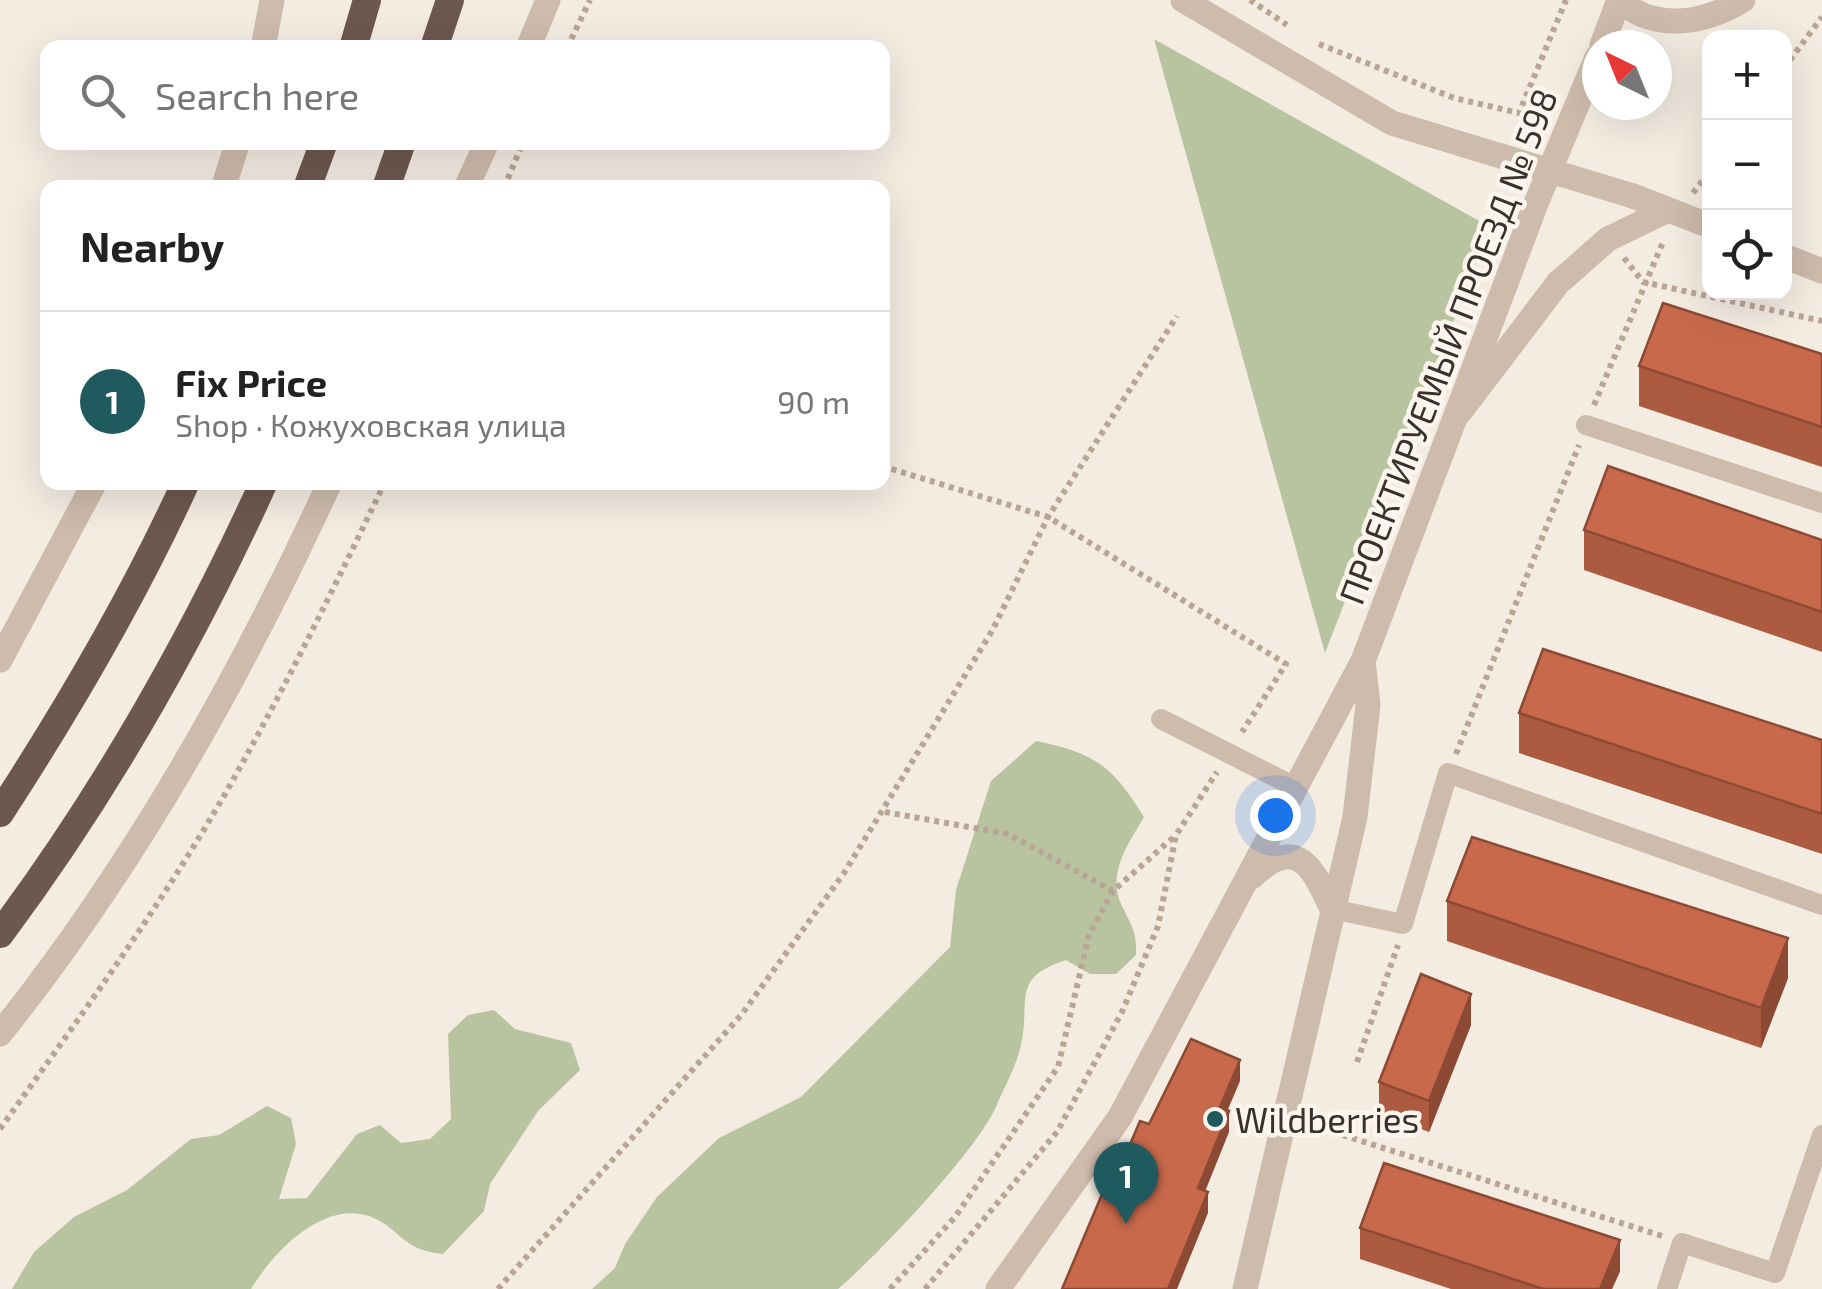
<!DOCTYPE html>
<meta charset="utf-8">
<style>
body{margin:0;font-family:"Exo 2",sans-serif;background:#f6f6f6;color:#222}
.controls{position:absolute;right:30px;top:30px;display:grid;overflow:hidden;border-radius:20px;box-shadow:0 10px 40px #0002}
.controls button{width:90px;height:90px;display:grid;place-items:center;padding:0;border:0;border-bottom:2px solid #e0e0e0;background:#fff;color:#222;font:50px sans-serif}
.compass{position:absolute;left:1582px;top:30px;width:90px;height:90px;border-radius:50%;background:#fff;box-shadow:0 10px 40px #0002;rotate:317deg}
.you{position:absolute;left:1275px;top:815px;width:35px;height:35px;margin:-25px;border:8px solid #fff;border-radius:50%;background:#1a73e8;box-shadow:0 0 0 15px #1a73e833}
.badge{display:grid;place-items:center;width:65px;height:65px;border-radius:50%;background:#1f5a5e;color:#fff;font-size:32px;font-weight:700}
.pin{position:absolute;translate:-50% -82px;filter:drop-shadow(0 2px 5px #0008)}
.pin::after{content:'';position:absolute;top:52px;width:35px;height:30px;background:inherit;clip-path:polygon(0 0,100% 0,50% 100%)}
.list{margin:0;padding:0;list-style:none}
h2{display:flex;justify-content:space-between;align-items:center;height:130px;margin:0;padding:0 40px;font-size:42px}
h2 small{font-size:32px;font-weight:400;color:#767676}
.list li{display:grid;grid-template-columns:65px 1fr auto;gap:30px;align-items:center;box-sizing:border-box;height:180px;padding:0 40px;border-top:2px solid #e0e0e0}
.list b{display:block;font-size:38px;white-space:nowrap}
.list p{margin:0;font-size:32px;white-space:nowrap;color:#767676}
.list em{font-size:32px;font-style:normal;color:#767676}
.icon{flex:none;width:55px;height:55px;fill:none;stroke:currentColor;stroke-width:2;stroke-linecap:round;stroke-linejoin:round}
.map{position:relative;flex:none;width:1822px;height:1289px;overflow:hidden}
.search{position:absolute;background:#fff;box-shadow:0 10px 40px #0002;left:40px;top:40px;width:850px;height:110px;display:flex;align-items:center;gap:25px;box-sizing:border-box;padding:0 35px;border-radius:20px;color:#767676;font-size:38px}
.panel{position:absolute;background:#fff;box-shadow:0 10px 40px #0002;left:40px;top:180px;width:850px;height:310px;border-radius:20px}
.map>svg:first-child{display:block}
.green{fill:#b8c4a0}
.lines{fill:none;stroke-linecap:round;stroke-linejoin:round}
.path{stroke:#b9a596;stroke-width:6;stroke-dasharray:5 5;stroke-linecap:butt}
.service{stroke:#cdbbac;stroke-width:20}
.minor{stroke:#cdbbac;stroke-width:25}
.tertiary{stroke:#cdbbac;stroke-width:25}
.trunk{stroke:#6c584f;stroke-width:28}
.wall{fill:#ac5a40}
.shaded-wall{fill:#8c4a34}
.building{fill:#c8694b;stroke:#8c4a34;stroke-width:2.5}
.poi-dot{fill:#1f5a5e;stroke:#fbf5ee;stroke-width:4}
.labels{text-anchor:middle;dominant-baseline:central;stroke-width:9;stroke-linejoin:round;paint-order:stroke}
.street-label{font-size:35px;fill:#3b302b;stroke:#fbf5ee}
.poi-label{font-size:35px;fill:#3b302b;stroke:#fbf5ee;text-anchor:start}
</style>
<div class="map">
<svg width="1822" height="1289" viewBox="0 0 1822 1289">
<rect width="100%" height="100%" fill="#f4ebe1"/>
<g class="green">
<polygon points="1154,39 1490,227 1325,653"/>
<path d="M1036 741C1096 753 1113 767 1144 817 1129 843 1107 872 1121 904 1131 925 1137 931 1136 955L1116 974H1090L1066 960C1010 978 1031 1000 1021 1045 1017 1064 1006 1084 998 1102 982 1146 876 1257 838 1289H592L615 1268 625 1244 657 1197 719 1138 801 1097 950 947 956 890 991 781Z"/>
<path d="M494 1010 515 1029 571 1043 580 1070 538 1111 490 1184 484 1211 443 1254C400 1250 400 1227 369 1216 321 1201 273 1253 251 1289H12L34 1252 74 1217 127 1190 191 1139 219 1135 267 1106 291 1118 296 1144 279 1199 307 1198 357 1134 380 1125 401 1143 430 1139 451 1119 448 1034 468 1015Z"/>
</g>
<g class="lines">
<g class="path">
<polyline points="1250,0 1287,25"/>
<polyline points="1319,44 1454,98 1519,113 1566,0"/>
<polyline points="567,48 590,0"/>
<polyline points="1784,68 1822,17"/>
<polyline points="504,188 523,142"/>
<polyline points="1693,193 1710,171"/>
<polyline points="1624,258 1643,282 1822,321"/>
<polyline points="1594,405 1663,242"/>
<polyline points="882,466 1048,517 1286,664 1242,732"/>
<polyline points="1456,754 1579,445"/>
<polyline points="885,812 1008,834 1113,891"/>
<polyline points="1357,1062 1398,945"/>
<path d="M0 1129C78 1020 158 910 225 794 283 692 334 588 385 482"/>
<polyline points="1333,1132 1662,1236"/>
<polyline points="498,1289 742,1014 844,873 992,631 1048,517 1177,316"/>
<polyline points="890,1289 955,1217 1058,1067 1089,935 1113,891 1176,835"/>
<polyline points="925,1289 1057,1132 1122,1012 1158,926 1176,835 1217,772"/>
</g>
<g class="service">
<polyline points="1586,425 1822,503"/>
<polyline points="1161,719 1295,787"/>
<polyline points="1332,909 1403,924 1448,773 1822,905"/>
<polyline points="1667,1289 1682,1243 1775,1273 1822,1135"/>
</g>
<g class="minor">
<path d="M1619 0C1655 32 1703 24 1743 0"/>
<polyline points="1633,196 1710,226"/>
<polyline points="1784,256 1822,271"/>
<polyline points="1460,412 1558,283 1608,239 1668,210"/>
</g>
<g class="tertiary">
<polyline points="1183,0 1392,123 1633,196"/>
<polyline points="1602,45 1619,0"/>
<polyline points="263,48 272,0"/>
<polyline points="528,48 548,0"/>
<polyline points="223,188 238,142"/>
<polyline points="466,188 487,142"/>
<polyline points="0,660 95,482"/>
<path d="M1253 876C1297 834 1313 868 1332 909"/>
<path d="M0 1034C135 865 240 678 330 482"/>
<polyline points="998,1289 1120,1117 1363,661 1537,201 1597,57"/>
<polyline points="1245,1289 1355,817 1368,705 1363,661"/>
</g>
<g class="trunk">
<polyline points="353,48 367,0"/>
<polyline points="434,48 450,0"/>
<polyline points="307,188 324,142"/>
<polyline points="386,188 402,142"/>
<path d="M0 813C69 707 133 598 186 482"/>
<path d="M0 934C104 795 192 640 264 482"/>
</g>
</g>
<g class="wall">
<polygon points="1822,354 1822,467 1639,406 1639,366"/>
<polygon points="1584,530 1822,540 1822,652 1584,570"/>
<polygon points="1519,713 1822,740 1822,854 1519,753"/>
<polygon points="1447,901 1788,978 1761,1048 1447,941"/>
<polygon points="1471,1025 1429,1132 1379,1113 1379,1082"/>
<polygon points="1360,1228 1620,1271 1612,1289 1451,1289 1360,1259"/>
</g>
<g class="shaded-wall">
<polygon points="1788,938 1788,978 1761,1048 1761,1008"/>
<polygon points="1471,994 1471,1025 1429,1132 1429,1101"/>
<polygon points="1240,1060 1240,1081 1220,1128 1220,1107"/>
<polygon points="1229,1111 1229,1132 1198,1209 1198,1188"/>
<polygon points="1208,1192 1208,1213 1177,1289 1168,1289"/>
<polygon points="1620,1240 1620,1271 1612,1289 1600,1289"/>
</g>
<g class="building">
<polygon points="1663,303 1822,354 1822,427 1639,366"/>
<polygon points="1608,466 1822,540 1822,612 1584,530"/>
<polygon points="1543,649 1822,740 1822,814 1519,713"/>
<polygon points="1472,837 1788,938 1761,1008 1447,901"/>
<polygon points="1421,974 1471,994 1429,1101 1379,1082"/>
<polygon points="1191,1039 1240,1060 1220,1107 1229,1111 1198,1188 1208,1192 1168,1289 1062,1289 1119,1154 1125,1156 1140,1121 1149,1124"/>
<polygon points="1384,1163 1620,1240 1600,1289 1543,1289 1360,1228"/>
</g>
<circle class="poi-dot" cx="1215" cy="1119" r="10"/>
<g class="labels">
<g class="street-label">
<text transform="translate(1447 346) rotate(-69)">ПРОЕКТИРУЕМЫЙ ПРОЕЗД № 598</text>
</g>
<g class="poi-label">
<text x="1235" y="1119">Wildberries</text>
</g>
</g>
</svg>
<div class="controls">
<button>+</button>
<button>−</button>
<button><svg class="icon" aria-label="locate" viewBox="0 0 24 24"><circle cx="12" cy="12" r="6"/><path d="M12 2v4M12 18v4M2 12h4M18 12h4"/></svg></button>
</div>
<svg class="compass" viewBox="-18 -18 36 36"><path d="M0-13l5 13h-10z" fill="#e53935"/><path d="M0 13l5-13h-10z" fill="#767676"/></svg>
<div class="you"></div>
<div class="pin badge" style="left:1126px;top:1224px">1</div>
<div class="search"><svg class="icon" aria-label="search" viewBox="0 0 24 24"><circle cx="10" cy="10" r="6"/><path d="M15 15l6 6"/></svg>Search here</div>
<section class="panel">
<h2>Nearby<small></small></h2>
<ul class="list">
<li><span class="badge">1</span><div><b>Fix Price</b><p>Shop · Кожуховская улица</p></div><em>90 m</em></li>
</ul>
</section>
</div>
